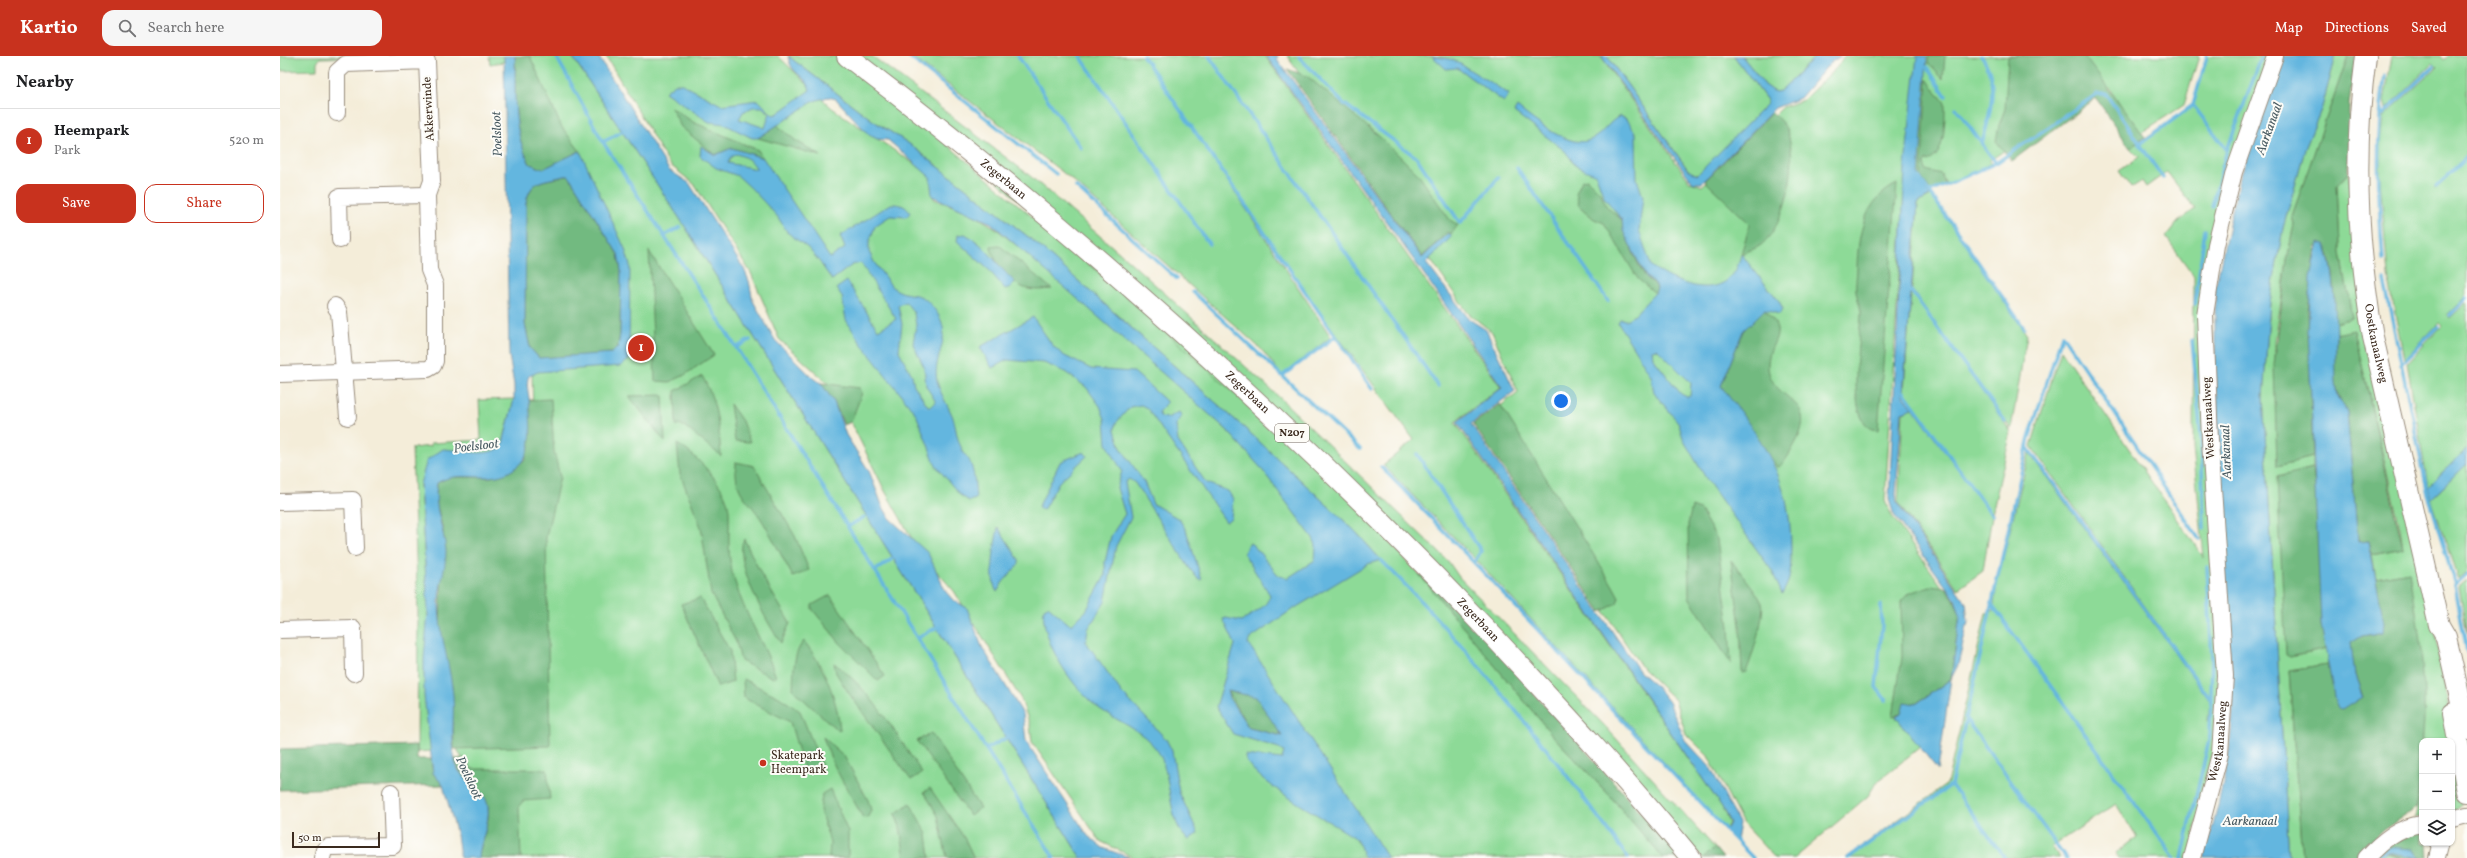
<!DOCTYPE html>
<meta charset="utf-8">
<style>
body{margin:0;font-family:Vollkorn,serif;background:#f6f6f6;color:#202124}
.controls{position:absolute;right:12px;bottom:12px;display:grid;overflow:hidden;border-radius:8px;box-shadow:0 1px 3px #0004}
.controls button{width:36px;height:36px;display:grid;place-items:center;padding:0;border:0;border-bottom:1px solid #e0e0e0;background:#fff;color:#202124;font:20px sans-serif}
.scale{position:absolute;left:12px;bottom:10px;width:88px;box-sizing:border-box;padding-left:4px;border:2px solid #3b2a1e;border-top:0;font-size:11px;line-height:14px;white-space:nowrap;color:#3b2a1e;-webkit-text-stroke:3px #fdfcf7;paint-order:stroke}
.you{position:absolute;left:1281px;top:345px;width:14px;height:14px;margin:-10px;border:3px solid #fff;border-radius:50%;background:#1a73e8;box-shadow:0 0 0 6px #1a73e833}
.badge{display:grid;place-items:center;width:26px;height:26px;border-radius:50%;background:#c8321e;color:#fff;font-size:13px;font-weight:700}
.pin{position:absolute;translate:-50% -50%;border:2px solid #fff;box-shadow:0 1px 4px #0006}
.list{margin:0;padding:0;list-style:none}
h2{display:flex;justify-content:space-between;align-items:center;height:52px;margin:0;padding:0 16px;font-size:17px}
h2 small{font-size:13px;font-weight:400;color:#757577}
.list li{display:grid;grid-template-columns:26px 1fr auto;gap:12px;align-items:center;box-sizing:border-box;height:64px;padding:0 16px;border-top:1px solid #e0e0e0}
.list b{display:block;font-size:15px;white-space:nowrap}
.list p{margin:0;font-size:13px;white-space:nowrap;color:#757577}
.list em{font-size:13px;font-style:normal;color:#757577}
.actions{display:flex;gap:8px;padding:12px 16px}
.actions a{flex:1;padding:9px 0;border:1px solid #c8321e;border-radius:12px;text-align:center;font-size:14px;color:#c8321e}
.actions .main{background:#c8321e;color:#fff}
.icon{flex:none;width:22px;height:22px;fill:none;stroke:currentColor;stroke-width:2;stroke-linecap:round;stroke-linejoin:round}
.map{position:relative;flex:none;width:2187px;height:802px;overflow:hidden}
header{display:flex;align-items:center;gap:24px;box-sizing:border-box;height:56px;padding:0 20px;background:#c8321e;color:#fff}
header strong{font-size:19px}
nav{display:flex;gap:22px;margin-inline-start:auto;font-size:14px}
.search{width:280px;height:36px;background:#f6f6f6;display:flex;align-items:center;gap:10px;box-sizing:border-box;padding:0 14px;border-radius:12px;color:#757577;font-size:15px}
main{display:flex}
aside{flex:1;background:#fff}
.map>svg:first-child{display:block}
.green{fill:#8dda97;stroke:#64825a}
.forest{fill:#72ba80;stroke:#56724f}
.water{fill:#64b6df;stroke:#50707e;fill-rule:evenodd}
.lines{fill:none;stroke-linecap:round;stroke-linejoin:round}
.stream{stroke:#64b6df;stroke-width:3.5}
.minor-casing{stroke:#988c7c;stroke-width:18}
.major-casing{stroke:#988c7c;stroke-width:22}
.minor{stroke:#fff;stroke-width:16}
.major{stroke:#fff;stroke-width:20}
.poi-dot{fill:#c8321e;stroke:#fdfcf7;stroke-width:1.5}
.labels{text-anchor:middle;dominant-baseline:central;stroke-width:4;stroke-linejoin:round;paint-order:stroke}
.shield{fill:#fdfcf7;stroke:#75695f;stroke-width:1}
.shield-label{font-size:11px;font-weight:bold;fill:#3b2a1e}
.street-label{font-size:12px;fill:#3b2a1e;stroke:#fdfcf7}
.poi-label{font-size:12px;fill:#3b2a1e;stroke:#fdfcf7;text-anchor:start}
.water-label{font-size:13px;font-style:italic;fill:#495b62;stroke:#fdfcf7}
</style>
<header>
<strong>Kartio</strong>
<div class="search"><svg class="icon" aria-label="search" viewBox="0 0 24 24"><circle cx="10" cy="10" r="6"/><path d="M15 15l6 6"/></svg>Search here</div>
<nav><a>Map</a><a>Directions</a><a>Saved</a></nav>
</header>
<main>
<aside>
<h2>Nearby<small></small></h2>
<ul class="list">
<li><span class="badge">1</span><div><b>Heempark</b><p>Park</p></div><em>520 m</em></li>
</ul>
<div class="actions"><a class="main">Save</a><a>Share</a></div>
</aside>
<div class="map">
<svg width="2187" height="802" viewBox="0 0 2187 802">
<rect width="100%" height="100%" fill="#fdfcf7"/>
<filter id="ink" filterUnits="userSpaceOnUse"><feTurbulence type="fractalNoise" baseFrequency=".025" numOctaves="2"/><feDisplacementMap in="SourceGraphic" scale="8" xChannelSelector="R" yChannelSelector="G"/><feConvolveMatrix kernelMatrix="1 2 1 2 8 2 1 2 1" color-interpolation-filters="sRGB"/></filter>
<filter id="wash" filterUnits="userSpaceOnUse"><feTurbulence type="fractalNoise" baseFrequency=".012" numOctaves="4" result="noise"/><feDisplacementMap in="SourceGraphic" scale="16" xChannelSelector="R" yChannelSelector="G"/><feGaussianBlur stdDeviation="0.9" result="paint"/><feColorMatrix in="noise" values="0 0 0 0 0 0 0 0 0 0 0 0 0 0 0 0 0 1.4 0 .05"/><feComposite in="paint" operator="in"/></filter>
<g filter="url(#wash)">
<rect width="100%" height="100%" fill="#f4edd9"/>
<g class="green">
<polygon points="0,0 127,0 40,2 37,7 37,14 0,15"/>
<polygon points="209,0 224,0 224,6 210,8"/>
<polygon points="245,0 292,0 404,169 801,802 204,802 204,744 175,689 254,405"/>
<polygon points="326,0 498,0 552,52 652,120 654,143 689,156 714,171 813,252 946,373 968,397 1101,504 1075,475 970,377 751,183 628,87 592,64 508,0 556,0 638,64 1013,381 1139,518 1274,681 1331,741 1383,802 855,802 820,785 752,686 750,669 741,643 674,535 639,495 605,435 569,362 561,339 499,283 471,217 414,128 389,108"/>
<polygon points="577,0 592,0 749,119 849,205 998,340 1168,505 1179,521 1323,668 1435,792 1423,802 1217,572"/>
<polygon points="631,0 985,0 1221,331 1175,366 1442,751 1449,767 1446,773 1195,503 1103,409 1134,384 1034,248 940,114 1051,281 1002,319 981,293 790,122"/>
<polygon points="1007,0 1320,0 1410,126 1422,130 1503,51 1523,44 1557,11 1564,0 1919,0 1904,49 1859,78 1830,32 1816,32 1709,105 1712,107 1666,129 1664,124 1624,137 1605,445 1612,460 1673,546 1616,661 1640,691 1596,727 1588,740 1515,802 1495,802 1463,768 1428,700 1406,678 1395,644 1363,613 1198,368 1238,336 1212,276 1188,257"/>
<polygon points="1327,0 1454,0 1487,44 1487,48 1423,116 1413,119 1408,114"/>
<polygon points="1462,0 1536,0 1500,35 1495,36 1485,29"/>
<polygon points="1928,0 1989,0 1928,196 1938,570 1938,676 1909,802 1839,802 1835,797 1857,782 1836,748 1772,790 1779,802 1566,802 1667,728 1706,557 1713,555 1717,528 1749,397 1930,645 1928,665 1931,649 1931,619 1930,642 1751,390 1781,294 1924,502 1913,391 1914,220 1886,181 1898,166 1915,153 1887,116 1866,131 1862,125 1851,132 1839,115 1859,101 1850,92 1913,50"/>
<polygon points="2056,0 2068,0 2012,160 2014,168 2007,204 1995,286 1997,410 2033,401 2033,412 1997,421 2010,601 2047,593 2048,608 2009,614 2022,802 2009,802 1983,341 1990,246 2003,172 2025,93 2042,51"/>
<polygon points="2112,0 2161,0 2164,4 2168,0 2187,0 2187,99 2154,131 2156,132 2187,102 2187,239 2167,259 2170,262 2187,246 2187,393 2148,430 2127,307 2162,270 2159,267 2124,303 2108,220 2100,122 2100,87 2103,61 2157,11 2153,7 2106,53 2104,45"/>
<path d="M2068 117 2183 728C2184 739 2184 751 2172 755V685H2143L2140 601 2130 516 2096 522 2092 498 2123 492 2120 472 2074 275 2056 278 2055 267 2072 262 2060 191 2057 129Z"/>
<polygon points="1651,140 1747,279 1731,373 1632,234 1638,147"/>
<polygon points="1631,236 1731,376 1712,458 1624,335"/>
<path d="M234 343 222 391C206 400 193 397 176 393L140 428 148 556 144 617 152 695 137 696 138 557 132 392 151 390V387L201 384 199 344Z"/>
<polygon points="1633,352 1712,460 1703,515 1678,533 1618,447 1623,356"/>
<polygon points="2187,408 2187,515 2178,523 2151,443"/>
<polygon points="2187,524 2187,577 2179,531"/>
<polygon points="2142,723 2142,761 2135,763"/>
<polygon points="2099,794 2124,802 2092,802"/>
</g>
<g class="forest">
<path d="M235 0H250L281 70 300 95 263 113 250 108C231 74 236 38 235 0Z"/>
<polygon points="1649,0 1665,0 1663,23 1648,7"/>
<polygon points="1728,0 1804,0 1865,81 1850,92 1816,42 1732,105 1716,85 1719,69 1725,53"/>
<path d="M2068 0H2075L2069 50 2068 117 2057 129 2060 191 2072 262 2055 267C2054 242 2056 211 2045 188L2036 190 2028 255 2033 401 1997 410 1994 309 2007 204 2014 168 2012 160Z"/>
<polygon points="1007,13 1027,20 1101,82 1138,118 1170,164 1178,169 1171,178 1167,176 1142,201"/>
<path d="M1647 23 1665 47C1665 63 1666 105 1645 105L1644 109 1646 114 1661 118 1666 129 1651 135 1641 121Z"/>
<polygon points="391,51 413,66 478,94 483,102 452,92 435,99 401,71"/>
<path d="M1492 56C1497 62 1505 68 1507 75 1519 105 1507 168 1481 189 1476 193 1467 195 1461 198L1470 168 1425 125Z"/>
<polygon points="497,69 515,84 541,100 478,82"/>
<path d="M284 120H289L338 198 341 215 340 278 338 291 332 297 260 303 250 292 245 268 246 147C251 122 264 126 284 120Z"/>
<path d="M1307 123 1320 136 1327 151 1342 164C1343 174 1359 214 1366 221 1371 226 1374 226 1377 232L1375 237 1358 223 1324 167 1314 163 1299 150 1296 137 1302 124Z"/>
<path d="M1617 128 1598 374C1562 372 1581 279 1581 256 1580 249 1577 242 1576 235 1575 228 1577 219 1577 211 1578 178 1584 144 1617 128Z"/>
<path d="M719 189 772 233C763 234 750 235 742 231 729 225 712 204 711 190Z"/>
<polygon points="369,195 434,299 403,320 390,326 375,325"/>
<path d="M1484 254C1512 279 1487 284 1488 311 1491 346 1540 341 1516 386 1511 395 1507 404 1499 411H1497L1441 330 1463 275Z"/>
<path d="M2074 274 2123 492 2092 498 2089 485 2078 486 2067 356C2051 334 2055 304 2056 278Z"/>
<path d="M422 320C437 345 439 371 441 400L404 370 396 369 395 335Z"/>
<polygon points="541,327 580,332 582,337 571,366 564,369 554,346"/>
<polygon points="383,339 385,386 349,340"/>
<polygon points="271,343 274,395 280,421 266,481 270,690 174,693 172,631 160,572 163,474 156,446 157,427 169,421 211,421 245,404 250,385 249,344"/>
<polygon points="450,348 462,365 470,386 455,385"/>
<polygon points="1220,348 1333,530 1339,541 1337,547 1321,556 1193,368"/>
<path d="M397 388C416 398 447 431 449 454 450 480 446 500 455 526 465 560 485 588 496 621L493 622 461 605 456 586 431 538 421 471 400 418Z"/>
<path d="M456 406 474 410 515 480 529 514 513 521C503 503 494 484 483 466 467 440 454 440 456 406Z"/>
<polygon points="2033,412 2038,463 2041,569 2047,593 2010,601 2006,599 1997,421"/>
<polygon points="1412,451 1420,454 1437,483 1449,571 1451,608 1409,541 1408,468"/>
<path d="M464 483 481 518 510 567 501 587C488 569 452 504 464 483Z"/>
<path d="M1451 504C1461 518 1475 532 1482 547 1486 557 1471 605 1466 616L1462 617 1460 570Z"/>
<path d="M2130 516C2138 567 2149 636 2142 686 2139 710 2143 728 2136 753L2103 774 2076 802H2022L2009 614 2048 608 2058 653 2083 641 2075 619 2070 587 2082 580 2103 576 2096 522Z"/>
<polygon points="1139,518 1150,522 1402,802 1383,802 1331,741 1274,681"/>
<polygon points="1650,530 1666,532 1674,543 1680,559 1671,623 1621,658 1613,660 1622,601 1621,545 1629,537"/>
<polygon points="550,539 605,620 598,625 560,587 532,553 532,549"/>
<polygon points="420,542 450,595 453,626 438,631 401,548"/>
<path d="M524 585C544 611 557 641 560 674L555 672 513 634C514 618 512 598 524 585Z"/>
<path d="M554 607C592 635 616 678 642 717L631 724 568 636 556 617Z"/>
<polygon points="463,623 499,641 520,655 544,715 524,713 510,666 464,642"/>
<polygon points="947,635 976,640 1003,680 969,672"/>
<polygon points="651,677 700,752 690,760 637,685"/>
<path d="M543 681 564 700 588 744 591 754 588 761 583 762C569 735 552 711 543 681Z"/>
<polygon points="137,689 137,703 151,703 153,717 163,729 0,734 0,693"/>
<path d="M185 702 192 713H267L270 743 243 745 239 750 241 802H199C200 786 211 766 208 750 204 732 180 725 175 703Z"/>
<polygon points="650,732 685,783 694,802 667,802 658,760 644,736"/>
<polygon points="550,733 568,776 568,802 549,802 550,786 540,754 542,738"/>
<polygon points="630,747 647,778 650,802 625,802 620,771 615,758"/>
<polygon points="2139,773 2142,777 2142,787 2147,787 2148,802 2124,802 2099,794"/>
<polygon points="1435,792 1443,802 1423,802"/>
</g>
<g class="water">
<path d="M224 0H235C236 39 231 72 250 108L263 113 300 95 345 193 350 209 349 304 341 310 258 316 249 320C246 326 248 335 249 342 250 369 258 401 229 416 206 428 179 413 157 427 153 451 164 472 166 495 166 513 159 529 159 546 159 576 168 601 172 630 176 655 170 680 175 706 179 725 207 733 208 751 210 768 200 785 199 802H180L177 779 163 729 153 717 144 640V602L148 556 140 428 147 404 163 393C184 394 203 402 222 391L234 343V329L229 299ZM284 120H289L338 198 341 215 340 278 338 291 332 297 259 302 250 292 245 268 246 147C251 122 263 126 284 120Z"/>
<polygon points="292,0 318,0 389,114 409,127 464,213 469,225 473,245 495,284 534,323 541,327 554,346 566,379 589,415 602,449 610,463 648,497 666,536 672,543 687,552 702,591 743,658 746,685 808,780 823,792 851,802 801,802 404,169"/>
<path d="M508 0 592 64 628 87 751 183 970 377 1075 475 1101 504 1088 508 1010 555 970 583 968 587 1108 802H1084L1080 790 1075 782C1054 767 965 722 965 699L1002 703 1004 696 999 692 953 678 936 651 955 588 943 563 946 562 961 565C972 558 987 552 990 539L964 498 967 489 970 487 974 490 999 520 1008 522 1035 504 1036 489 1033 482 980 411 946 373 711 167 652 140 650 121 608 84 597 83 589 79 556 43 548 41 534 45 478 82H472L444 68 429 66 385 36 395 28H402L441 49 478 44 493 59 497 58 530 34C527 19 510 19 508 0ZM473 51H482L490 57 485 72 459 63 463 56ZM947 635 976 641 1002 680 969 672 949 642Z"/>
<polygon points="986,0 998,0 997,3 1142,202 1168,177 1172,180 1146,207 1189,263 1206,274 1235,335 1191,368 1360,616 1375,629 1389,646 1405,684 1430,711 1459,767 1456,785 1446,774 1450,767 1442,751 1177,366 1222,331 1139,211"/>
<polygon points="1152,0 1174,4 1229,38 1224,46 1177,12 1166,13"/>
<polygon points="1321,0 1327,0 1408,114 1417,119 1487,48 1487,44 1454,0 1462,0 1485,29 1495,36 1500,35 1536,0 1561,0 1550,7 1520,42 1495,52 1422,127 1413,127"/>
<polygon points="1637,0 1647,0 1639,121 1650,140 1638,147 1623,339 1633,352 1622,356 1616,438 1617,447 1686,547 1688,566 1678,609 1671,623 1658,714 1616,661 1621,658 1624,646 1636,648 1671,623 1680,559 1675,543 1614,459 1609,444 1625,110"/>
<path d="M2003 0H2056L2042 51 2025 93 2003 172 1990 246 1983 341 2009 802H1924C1938 754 1950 704 1953 654L1935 330V232L1959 124Z"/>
<path d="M1237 51C1253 64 1292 95 1312 83 1324 77 1328 66 1340 60L1347 63 1356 78 1357 123 1363 141 1359 174 1371 210C1401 232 1452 248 1461 198L1499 245 1503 253 1499 258 1484 254 1463 275 1441 330C1482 385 1511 419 1511 492 1510 512 1513 520 1502 538L1492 515 1427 424 1404 385 1398 366 1374 337 1371 320 1338 267 1340 263 1346 264 1353 260 1375 237 1377 232 1374 226 1366 221 1343 175 1342 164 1324 141 1316 119 1296 110 1285 95 1234 56ZM1377 293 1411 327 1410 340 1407 341 1401 338 1373 302 1372 294Z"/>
<path d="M421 90 435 99 452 92 483 102 550 202 565 192 560 180 611 148C619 148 626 149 630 157L626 161 610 160 595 170 589 187V196L594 206 612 231C634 246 639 228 659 260 672 283 652 302 657 325 660 337 667 348 672 359 676 369 676 381 681 391 683 396 686 400 689 404 695 416 695 430 696 443L689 445 680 439 656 410 636 358 580 286 566 264 562 241 557 232 567 225 598 274 616 263 581 207 572 209 552 224 539 205 528 192 508 177 497 160 471 132 458 120 436 112 420 100ZM456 98C464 100 474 105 476 113L448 107 451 101ZM626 246 634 257 636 269 633 288 644 311 646 330 656 346 651 351 647 349 634 329 632 319 619 295 622 268 618 249Z"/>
<path d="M685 178C707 189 717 210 735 226L731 231 725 233 709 214 677 185 678 179Z"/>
<path d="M2039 186 2045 188C2059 219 2055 291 2056 326L2058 340 2067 356 2078 486 2089 485 2104 567 2103 576 2082 580 2071 587 2075 619 2083 641 2063 654 2058 653 2055 646 2041 569 2028 275 2031 221Z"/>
<path d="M753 261 773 290 783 299 811 313 854 316 886 345V348L878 356 881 361 887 362 899 356 902 360 896 369 898 385 926 427 948 435 953 443 951 462 946 466 867 352 861 349 850 351 836 367 835 374 841 392 864 426 873 448 899 463 906 474 922 524 918 523 910 513 855 427 849 423 845 426 851 461 836 490 825 546 808 573 806 586 842 637 886 683 892 695 899 736 918 777 909 784C886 769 893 716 877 694 862 674 839 666 820 653 795 636 759 584 764 552L768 550 789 568H792L806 555 825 520V506L831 480 845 458 837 432 842 415 827 388 825 363 820 350 806 331 785 316 764 307 727 304 712 312 700 291Z"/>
<polygon points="2187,393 2187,408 2151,443 2148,430"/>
<polygon points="804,396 807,400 779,426 763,454 758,452 780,406"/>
<path d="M718 471 739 504V508L723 526 717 536C708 522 715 488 718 471Z"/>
<polygon points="2108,791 2132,793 2140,802 2108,796 2100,802 2095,802"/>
</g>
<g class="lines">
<g class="stream">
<polyline points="276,0 323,86 444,272 774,802"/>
<polyline points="628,0 776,118"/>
<polyline points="738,0 801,92"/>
<polyline points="800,0 929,188"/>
<polyline points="863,0 1092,333"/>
<polyline points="929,0 1158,330"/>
<path d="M1701 0C1721 25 1709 61 1702 88"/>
<polyline points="1019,1 1063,47 1137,102 1180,167 1218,122"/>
<polyline points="1647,11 1666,40"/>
<polyline points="1913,49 1947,94"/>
<polyline points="1676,52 1716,107"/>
<polyline points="2100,61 2154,10"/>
<polyline points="323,86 341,76"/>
<polyline points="1860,88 1913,49 1927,0"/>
<polyline points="1237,112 1328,245"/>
<polyline points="1639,121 1744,272"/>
<polyline points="2156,130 2187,101"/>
<polyline points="796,131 897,223"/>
<polyline points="1650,136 1716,107 1817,38 1826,38 1883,122"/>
<polyline points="1932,150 1947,94 1982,0"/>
<polyline points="384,180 400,171"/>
<path d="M2103 204C2098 141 2095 82 2105 19"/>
<polyline points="2104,224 2148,438 2175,529 2187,596"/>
<polyline points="1631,235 1725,365"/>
<polyline points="913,236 1080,393"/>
<polyline points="1915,248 1925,174"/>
<polyline points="2170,259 2187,242"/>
<polyline points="1912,284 1921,381 1924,473"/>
<polyline points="457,291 470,284"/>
<polyline points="2120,309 2158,271"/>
<polyline points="1002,320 1056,280"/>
<polyline points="1624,336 1712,459"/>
<polyline points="1747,391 1931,644"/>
<polyline points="1137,398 1201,495 1195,505"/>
<path d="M1101 411C1228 538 1348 673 1473 802"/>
<polyline points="569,470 584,461"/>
<path d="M1101 504C1192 595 1273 698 1348 802"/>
<polyline points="596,514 612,503"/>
<polyline points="2175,529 2187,518"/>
<polyline points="1711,547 1894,802"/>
<polyline points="1601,549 1602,569 1596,631 1606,644"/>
<polyline points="638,582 657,571"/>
<polyline points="1685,662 1786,802"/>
<polyline points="706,693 726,682"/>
<polyline points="1671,729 1749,382 1782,279 1919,483"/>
<polyline points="1568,802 1671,729 1725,802"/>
<polyline points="1902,802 1930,680 1932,602 1927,511"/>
</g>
</g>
</g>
<g filter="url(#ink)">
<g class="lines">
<defs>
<g id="minor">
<polyline points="60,184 59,141 147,139"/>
<polyline points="55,250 59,256 68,361"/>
<polyline points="0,318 148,313 153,310 155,305 155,229 149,214 147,139 152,125 147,5 66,8 57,16 57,57"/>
<polyline points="0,446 73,444 75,492"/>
<polyline points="0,574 73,572 74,617"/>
<polyline points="2172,763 2187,759"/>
<polyline points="42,802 44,794 48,791 113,790 111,736"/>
<path id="s1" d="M1912 802 1940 698 1945 620 1930 384 1925 259 1936 189 1954 116 1995 0"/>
<path d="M2086 802C2102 785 2118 771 2142 768"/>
<polyline points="2157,802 2160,790 2158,787"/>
</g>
<g id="major">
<path id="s2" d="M567 0C797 175 1013 369 1212 579 1280 652 1348 725 1411 802"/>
<path id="s3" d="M2086 0C2073 94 2077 187 2093 281L2159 569 2166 581 2187 673"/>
<polyline points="2173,657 2187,736"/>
</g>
</defs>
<use href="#minor" class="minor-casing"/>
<use href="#major" class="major-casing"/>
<use href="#minor" class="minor"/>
<use href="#major" class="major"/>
</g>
</g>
<circle class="poi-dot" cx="483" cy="707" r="4"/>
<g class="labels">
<rect class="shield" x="995" y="368" width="34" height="18" rx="3"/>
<g class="shield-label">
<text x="1012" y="377">N207</text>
</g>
<g class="street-label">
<text transform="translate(149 53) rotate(-93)">Akkerwinde</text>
<text stroke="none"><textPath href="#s2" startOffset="199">Zegerbaan</textPath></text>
<text stroke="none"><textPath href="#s3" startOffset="289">Oostkanaalweg</textPath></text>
<text stroke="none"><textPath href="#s2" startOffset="523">Zegerbaan</textPath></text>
<text transform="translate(1929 362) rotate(-93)">Westkanaalweg</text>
<text stroke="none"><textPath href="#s2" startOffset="847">Zegerbaan</textPath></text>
<text stroke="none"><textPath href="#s1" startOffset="120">Westkanaalweg</textPath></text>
</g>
<g class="poi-label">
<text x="491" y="700">Skatepark<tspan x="491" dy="14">Heempark</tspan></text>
</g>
<g class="water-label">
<text transform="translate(1990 73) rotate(-70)">Aarkanaal</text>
<text transform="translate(218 78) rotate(-92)">Poelsloot</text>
<text transform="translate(196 391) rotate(-7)">Poelsloot</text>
<text transform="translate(1947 396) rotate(-92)">Aarkanaal</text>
<text transform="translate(188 722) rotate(65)">Poelsloot</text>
<text x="1970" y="766">Aarkanaal</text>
</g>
</g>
</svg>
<div class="controls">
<button>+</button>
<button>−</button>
<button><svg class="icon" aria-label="layers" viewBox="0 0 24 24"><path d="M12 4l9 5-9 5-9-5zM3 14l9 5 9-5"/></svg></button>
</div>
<div class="scale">50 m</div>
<div class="you"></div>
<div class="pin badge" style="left:361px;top:292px">1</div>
</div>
</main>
